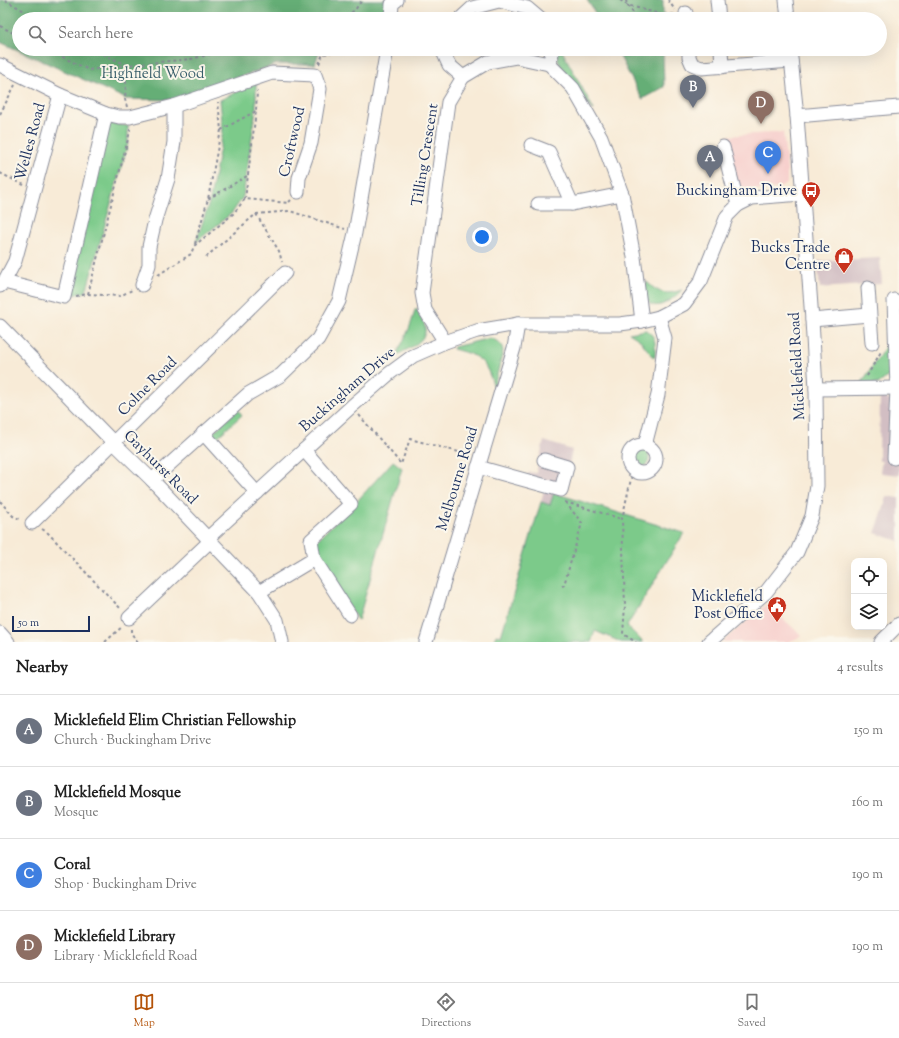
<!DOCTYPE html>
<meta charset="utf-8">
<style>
body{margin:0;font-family:"Sorts Mill Goudy",serif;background:#f2f2f2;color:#222}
.controls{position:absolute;right:12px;bottom:12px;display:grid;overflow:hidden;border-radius:8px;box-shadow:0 4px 16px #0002}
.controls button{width:36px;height:36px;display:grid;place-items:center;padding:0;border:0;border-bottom:1px solid #e0e0e0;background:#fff;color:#222;font:20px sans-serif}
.scale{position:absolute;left:12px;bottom:10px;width:78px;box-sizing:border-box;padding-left:4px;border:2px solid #1b2f5e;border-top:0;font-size:11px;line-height:14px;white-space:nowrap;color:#1b2f5e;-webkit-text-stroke:3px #fbf7ec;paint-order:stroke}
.you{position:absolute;left:482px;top:237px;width:14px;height:14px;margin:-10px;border:3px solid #fff;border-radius:50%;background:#1a73e8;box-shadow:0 0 0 6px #1a73e833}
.badge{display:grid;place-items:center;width:26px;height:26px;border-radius:50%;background:#b45309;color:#fff;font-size:13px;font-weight:700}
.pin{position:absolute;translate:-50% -33px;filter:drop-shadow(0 1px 2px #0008)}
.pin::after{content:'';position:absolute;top:21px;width:14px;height:12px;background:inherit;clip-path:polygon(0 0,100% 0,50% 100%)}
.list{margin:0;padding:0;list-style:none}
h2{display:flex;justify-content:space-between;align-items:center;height:52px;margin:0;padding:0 16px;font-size:17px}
h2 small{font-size:13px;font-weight:400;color:#767676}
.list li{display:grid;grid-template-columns:26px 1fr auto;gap:12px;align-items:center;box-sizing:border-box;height:72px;padding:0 16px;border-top:1px solid #e0e0e0}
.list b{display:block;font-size:15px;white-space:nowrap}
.list p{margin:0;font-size:13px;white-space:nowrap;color:#767676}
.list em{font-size:13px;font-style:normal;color:#767676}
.icon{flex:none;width:22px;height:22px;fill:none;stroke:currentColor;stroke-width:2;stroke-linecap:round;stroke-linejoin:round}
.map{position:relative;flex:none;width:899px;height:642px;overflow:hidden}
.search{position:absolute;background:#fff;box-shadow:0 4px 16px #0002;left:12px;right:12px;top:12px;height:44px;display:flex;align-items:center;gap:10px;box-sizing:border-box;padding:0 14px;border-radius:22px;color:#767676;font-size:15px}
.sheet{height:340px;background:#fff}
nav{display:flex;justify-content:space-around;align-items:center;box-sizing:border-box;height:56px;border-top:1px solid #e0e0e0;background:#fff;font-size:11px;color:#767676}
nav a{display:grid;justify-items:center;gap:2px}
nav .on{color:#b45309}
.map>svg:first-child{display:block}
.built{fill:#f7d0cd}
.industrial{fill:#d2bec3}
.green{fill:#7cca8a;stroke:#4c7c74}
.forest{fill:#65ae76;stroke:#406e6a}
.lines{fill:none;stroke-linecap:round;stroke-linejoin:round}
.minor-casing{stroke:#8a8d9a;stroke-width:15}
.path{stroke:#8a8d9a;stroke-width:2;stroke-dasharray:3 3;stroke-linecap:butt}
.minor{stroke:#fff;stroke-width:13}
.labels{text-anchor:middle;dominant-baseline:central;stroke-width:4;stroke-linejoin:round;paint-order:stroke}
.park-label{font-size:15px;fill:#385e6b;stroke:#fbf7ec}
.street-label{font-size:15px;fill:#1b2f5e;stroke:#fbf7ec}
.poi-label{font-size:15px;fill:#1b2f5e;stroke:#fbf7ec;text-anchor:end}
</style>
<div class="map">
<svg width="899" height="642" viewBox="0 0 899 642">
<rect width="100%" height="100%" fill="#fbf7ec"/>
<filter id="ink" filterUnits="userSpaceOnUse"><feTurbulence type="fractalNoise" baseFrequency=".025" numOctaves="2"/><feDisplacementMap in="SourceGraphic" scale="8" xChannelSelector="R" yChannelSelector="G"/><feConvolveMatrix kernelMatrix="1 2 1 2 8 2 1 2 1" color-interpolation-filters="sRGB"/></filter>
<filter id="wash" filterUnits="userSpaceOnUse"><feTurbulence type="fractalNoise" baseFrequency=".012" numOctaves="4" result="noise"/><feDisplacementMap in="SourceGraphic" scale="16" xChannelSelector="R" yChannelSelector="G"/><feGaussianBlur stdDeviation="0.9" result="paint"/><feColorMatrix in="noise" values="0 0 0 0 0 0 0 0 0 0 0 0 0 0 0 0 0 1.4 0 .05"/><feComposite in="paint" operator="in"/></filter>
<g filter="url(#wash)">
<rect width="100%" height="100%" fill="#f8ebd7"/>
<g class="built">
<polygon points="783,132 787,170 787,184 779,188 748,190 737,194 727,136"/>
<polygon points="767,604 802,636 788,642 722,642"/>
</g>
<g class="industrial">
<polygon points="880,258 882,284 820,288 817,261"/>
<polygon points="880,397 899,402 899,475 882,473 880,471 882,461 879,461"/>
<polygon points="544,441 572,450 569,465 550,505 541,502 544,490 485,472 489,463 490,468 527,478 529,472 536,473"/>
<polygon points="887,496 899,498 899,541 875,533 883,511"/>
</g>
<g class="green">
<polygon points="558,49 561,49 594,110 593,110 561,67 558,60"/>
<polygon points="256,83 256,109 243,197 232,213 196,242 210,200 223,131 220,100"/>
<polygon points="107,123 128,126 128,143 86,292 68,296"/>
<path d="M647 282C659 294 666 295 682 290 674 298 656 314 647 300 644 296 645 289 645 284Z"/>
<path d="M417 309C419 315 424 321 425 327 428 342 405 350 395 356 404 341 411 327 415 310Z"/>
<path d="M646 330C657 337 655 344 655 356L654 358 640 340 629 333Z"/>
<path d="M490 338C498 341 502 344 503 351L494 387C485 359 480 356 453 349L454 347Z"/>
<polygon points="889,341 890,375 878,384 861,384"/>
<polygon points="237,409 242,415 214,440 210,436"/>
<circle cx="639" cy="458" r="10"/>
<polygon points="393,461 402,468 358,621 319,559 315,542 358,500"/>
<polygon points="554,493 684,533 627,626 643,642 621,642 595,631 591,642 500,642 494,640 496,635 501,636 541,502 550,505"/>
</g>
<g class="forest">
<polygon points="0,0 393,0 387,19 19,19 19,49 333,49 319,52 315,64 277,64 175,100 125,99 122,97 0,42"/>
<polygon points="587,0 663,0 663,19 599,19"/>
<polygon points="616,49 663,49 664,87 642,99"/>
</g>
</g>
<g filter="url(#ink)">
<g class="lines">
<defs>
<g id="minor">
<polyline points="717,0 719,19"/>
<polyline points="786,0 788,19"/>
<polyline points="686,13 686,19"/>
<polyline points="391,19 392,4 397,0"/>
<polyline points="460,19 472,8 499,1 527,8 540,19"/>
<polyline points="445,49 444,54 449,65 463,77"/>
<polyline points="689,49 689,57 692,64 701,68 791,61"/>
<polyline points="721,49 722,67"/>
<polyline points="549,64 553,49"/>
<polyline points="0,65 60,95 106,114 119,117 130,117 174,106 272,73 315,75 320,89 311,143 299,178 298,192"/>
<polyline points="797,116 899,107"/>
<polyline points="531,145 549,152 572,204"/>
<polyline points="723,147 738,205"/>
<polyline points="538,204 572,204 622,194"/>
<polyline points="4,282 64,297 106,114"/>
<polyline points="142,285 149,265 149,247 155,220 168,179 174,142 174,106"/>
<polyline points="0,286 4,282 15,261 60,95"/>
<polyline points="868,288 872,343"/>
<polyline points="894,300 897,388 894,458"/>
<polyline points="812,320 869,315"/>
<polyline points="0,326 114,443 152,480 259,592 277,620 282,642"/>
<polyline points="445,342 425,310 422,293 448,102 463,77 488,62 516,57 549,64 573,88 601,137 622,194 634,257 642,321"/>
<polyline points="816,389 897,388"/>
<polyline points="203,433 257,493"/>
<polyline points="645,445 658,395 665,338 659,317"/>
<circle cx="642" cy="459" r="14"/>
<polyline points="304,450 351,504 311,540 314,559 350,615"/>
<polyline points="478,467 561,490 567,467 544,460"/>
<polyline points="152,480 248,394 281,375 318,339 339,301 355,233 387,49"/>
<polyline points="32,523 285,273"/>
<polyline points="259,592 314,559"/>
<polyline points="129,618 206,545 210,536 352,406 390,373 413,356 445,342 477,331 518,324 620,324 642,321 659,317 684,304 701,281 727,216 738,205 752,198 802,194"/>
<polyline points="0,633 8,642"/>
<polyline points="426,642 514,348 518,324"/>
<polyline points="709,642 766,592 797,552 812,516 817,486 816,389 812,320 797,116 790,49"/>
<polyline points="881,642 899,624"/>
</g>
</defs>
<use href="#minor" class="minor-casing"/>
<g class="path">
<polyline points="5,0 38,19"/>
<polyline points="620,0 627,5 663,15 676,14"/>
<polyline points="626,0 627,5 638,19"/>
<polyline points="668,0 675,10"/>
<polyline points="341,19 355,10 362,0"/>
<polyline points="0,26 19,36"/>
<polyline points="46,49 89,70 127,65 125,99 127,107"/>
<polyline points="92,49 127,65 191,59 231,49"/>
<polyline points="319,64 323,54 350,49"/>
<polyline points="0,114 15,85"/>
<polyline points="221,130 256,111"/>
<polyline points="0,173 24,185"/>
<polyline points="208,199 247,176"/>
<polyline points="245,199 256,111 257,91"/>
<polyline points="256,214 290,211 345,229"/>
<polyline points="195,244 208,199 221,130 218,102"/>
<polyline points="206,257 256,214 279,251 282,262"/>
<polyline points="158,275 191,254 194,246 233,214 245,199 288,203 291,200"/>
<polyline points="88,294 129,135 130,129"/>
<polyline points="76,296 88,294 120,296 132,290"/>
<polyline points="867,376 882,350"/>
<polyline points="359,415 401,464 410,439 470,455"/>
<polyline points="633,470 622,519 625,606 623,634 636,642"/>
<polyline points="0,501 13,516 22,520"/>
<polyline points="565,502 622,519"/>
<polyline points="42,529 47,532 122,610"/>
<polyline points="562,586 564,585 582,523 565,502"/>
<polyline points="131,629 131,633 138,642"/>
<polyline points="105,642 122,627"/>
</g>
<use href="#minor" class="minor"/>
</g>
</g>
<defs>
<symbol id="bus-pin" viewBox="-11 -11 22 30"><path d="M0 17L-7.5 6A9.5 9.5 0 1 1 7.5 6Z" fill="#c8321e" stroke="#fbf7ec"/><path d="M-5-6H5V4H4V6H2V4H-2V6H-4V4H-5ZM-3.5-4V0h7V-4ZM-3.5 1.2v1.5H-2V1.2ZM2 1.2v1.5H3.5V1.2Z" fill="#fff"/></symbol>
<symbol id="shop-pin" viewBox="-11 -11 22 30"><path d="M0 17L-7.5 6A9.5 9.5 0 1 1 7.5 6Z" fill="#c8321e" stroke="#fbf7ec"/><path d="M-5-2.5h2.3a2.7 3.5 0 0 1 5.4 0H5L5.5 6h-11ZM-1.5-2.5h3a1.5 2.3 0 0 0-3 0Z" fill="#fff"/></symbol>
<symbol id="civic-pin" viewBox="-11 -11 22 30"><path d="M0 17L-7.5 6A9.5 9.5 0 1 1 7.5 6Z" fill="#c8321e" stroke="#fbf7ec"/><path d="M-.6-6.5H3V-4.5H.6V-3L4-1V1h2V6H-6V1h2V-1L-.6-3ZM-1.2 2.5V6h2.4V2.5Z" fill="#fff"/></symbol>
</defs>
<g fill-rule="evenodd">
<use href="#bus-pin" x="800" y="180" width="22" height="30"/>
<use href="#shop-pin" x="833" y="246" width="22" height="30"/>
<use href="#civic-pin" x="766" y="595" width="22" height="30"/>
</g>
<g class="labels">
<g class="park-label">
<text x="153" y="74">Highfield Wood</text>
</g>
<g class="street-label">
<text transform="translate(31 142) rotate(-75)">Welles Road</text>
<text transform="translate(293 142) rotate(-77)">Croftwood</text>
<text transform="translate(426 155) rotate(-81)">Tilling Crescent</text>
<text transform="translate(798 366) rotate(-93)">Micklefield Road</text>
<text transform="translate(148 387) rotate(-45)">Colne Road</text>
<text transform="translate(348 390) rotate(-41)">Buckingham Drive</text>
<text transform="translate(160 468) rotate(45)">Gayhurst Road</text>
<text transform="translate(458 479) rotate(-73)">Melbourne Road</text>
</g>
<g class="poi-label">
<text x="797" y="191">Buckingham Drive</text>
<text x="830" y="248">Bucks Trade<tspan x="830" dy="17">Centre</tspan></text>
<text x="763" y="597">Micklefield<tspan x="763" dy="17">Post Office</tspan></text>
</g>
</g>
</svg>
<div class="controls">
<button><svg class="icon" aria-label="locate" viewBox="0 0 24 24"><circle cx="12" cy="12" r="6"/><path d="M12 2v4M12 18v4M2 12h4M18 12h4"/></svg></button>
<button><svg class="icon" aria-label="layers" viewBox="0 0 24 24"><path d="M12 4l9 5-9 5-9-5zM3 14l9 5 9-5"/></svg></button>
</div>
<div class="scale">50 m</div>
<div class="you"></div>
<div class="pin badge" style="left:710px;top:178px;background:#6b7280">A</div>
<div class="pin badge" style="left:693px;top:108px;background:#6b7280">B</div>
<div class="pin badge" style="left:768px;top:174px;background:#3f7fe0">C</div>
<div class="pin badge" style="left:761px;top:124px;background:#8d6e63">D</div>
<div class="search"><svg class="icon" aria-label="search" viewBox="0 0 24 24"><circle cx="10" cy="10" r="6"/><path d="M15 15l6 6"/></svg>Search here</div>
</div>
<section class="sheet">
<h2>Nearby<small>4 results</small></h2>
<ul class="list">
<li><span class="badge" style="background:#6b7280">A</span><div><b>Micklefield Elim Christian Fellowship</b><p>Church · Buckingham Drive</p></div><em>150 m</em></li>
<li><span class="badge" style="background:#6b7280">B</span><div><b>MIcklefield Mosque</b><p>Mosque</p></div><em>160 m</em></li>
<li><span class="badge" style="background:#3f7fe0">C</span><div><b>Coral</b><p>Shop · Buckingham Drive</p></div><em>190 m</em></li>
<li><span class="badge" style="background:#8d6e63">D</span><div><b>Micklefield Library</b><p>Library · Micklefield Road</p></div><em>190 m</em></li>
</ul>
</section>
<nav>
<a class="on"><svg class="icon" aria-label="map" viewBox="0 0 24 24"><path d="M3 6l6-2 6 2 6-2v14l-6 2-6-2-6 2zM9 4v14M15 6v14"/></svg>Map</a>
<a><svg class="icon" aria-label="directions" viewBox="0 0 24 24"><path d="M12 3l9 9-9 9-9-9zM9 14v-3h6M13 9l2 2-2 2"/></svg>Directions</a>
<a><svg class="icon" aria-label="saved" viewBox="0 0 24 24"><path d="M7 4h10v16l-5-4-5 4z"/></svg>Saved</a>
</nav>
